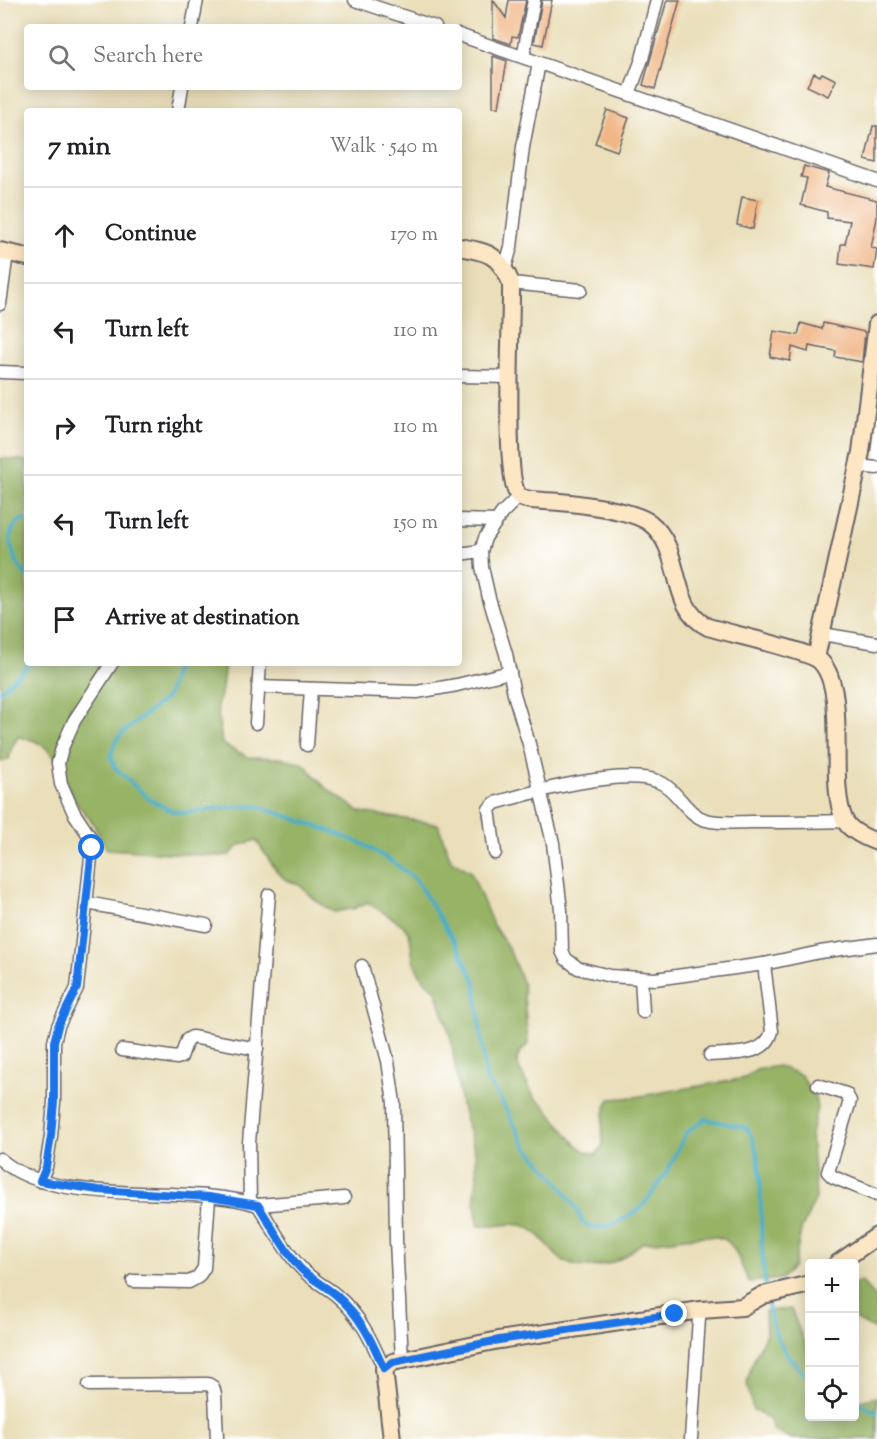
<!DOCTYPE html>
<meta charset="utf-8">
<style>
body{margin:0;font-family:"Sorts Mill Goudy",serif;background:#f2f2f2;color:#202124}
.controls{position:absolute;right:18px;bottom:18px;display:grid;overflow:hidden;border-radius:6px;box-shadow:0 3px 15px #0003}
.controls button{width:54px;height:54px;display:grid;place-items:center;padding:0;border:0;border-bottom:2px solid #e0e0e0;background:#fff;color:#202124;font:30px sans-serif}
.stop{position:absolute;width:18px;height:18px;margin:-14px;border:4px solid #1a73e8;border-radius:50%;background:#fff}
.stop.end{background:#1a73e8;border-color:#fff;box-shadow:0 2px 6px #0008}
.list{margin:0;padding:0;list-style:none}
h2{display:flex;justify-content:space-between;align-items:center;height:78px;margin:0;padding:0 24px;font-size:26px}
h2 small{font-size:20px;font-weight:400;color:#757577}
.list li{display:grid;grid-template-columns:39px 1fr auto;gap:18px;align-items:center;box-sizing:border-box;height:96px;padding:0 24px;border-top:2px solid #e0e0e0}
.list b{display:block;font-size:22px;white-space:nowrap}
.list em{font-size:20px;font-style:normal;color:#757577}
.icon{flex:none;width:33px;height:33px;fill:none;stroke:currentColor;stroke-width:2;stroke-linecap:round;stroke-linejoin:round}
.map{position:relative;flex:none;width:877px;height:1439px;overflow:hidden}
.search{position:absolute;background:#fff;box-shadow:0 3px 15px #0003;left:24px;top:24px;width:438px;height:66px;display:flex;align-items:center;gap:15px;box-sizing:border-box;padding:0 21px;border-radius:6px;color:#757577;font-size:22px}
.panel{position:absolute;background:#fff;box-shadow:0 3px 15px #0003;left:24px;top:108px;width:438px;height:558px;border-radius:6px}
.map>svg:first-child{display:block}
.forest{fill:#97b366;stroke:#5c6a50;stroke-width:1.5}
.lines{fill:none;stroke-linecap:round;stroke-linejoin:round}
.stream{stroke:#47adc6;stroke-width:4}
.building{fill:#f0b686}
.street-casing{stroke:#686467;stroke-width:15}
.secondary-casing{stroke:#686467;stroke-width:20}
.street{stroke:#fff;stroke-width:12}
.secondary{stroke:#fce6c4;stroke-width:16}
.route{stroke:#1a73e8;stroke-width:8}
</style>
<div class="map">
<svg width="877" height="1439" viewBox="0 0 877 1439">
<rect width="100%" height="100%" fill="#fff"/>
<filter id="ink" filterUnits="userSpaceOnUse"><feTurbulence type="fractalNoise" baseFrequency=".0167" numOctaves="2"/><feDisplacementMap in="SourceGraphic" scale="12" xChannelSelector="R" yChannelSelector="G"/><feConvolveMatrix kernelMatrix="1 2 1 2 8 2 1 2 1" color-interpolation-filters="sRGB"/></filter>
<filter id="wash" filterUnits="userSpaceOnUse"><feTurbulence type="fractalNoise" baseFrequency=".008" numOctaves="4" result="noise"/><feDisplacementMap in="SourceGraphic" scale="24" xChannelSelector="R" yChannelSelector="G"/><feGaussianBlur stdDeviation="1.35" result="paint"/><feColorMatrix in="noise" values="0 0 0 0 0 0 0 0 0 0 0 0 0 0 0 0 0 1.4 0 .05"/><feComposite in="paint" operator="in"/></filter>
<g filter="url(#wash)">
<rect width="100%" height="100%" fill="#eadfba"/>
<g class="forest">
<path d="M1 458 27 461V663H225L221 695 217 706 222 744 248 757 281 758 304 764 325 787 360 812 438 824 451 860 471 872 493 925 509 949 523 984 528 1044 520 1053 517 1059 518 1066 534 1097 543 1104 575 1143 585 1151 596 1155 603 1145C602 1128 601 1114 610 1099L635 1097 734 1080 745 1078 756 1070 778 1066 801 1075 815 1097 817 1108 811 1134 816 1198 801 1230 794 1267 781 1279 749 1282C742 1270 738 1250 727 1241 712 1229 664 1244 644 1242 636 1246 631 1252 625 1256 604 1269 573 1273 555 1254 546 1244 538 1231 525 1226 511 1221 494 1228 479 1226L474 1202 477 1177 475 1151 461 1104 451 1039 436 990 427 983 418 971 413 959 410 936 403 925 367 902 356 908 334 912 318 902 298 884 286 880 277 872 256 840 238 846 230 855 218 856 107 849C101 841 99 833 94 825 88 815 79 808 74 799 60 769 56 741 18 737L12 747 9 759 0 762Z"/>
<polygon points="861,1281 877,1299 877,1331 855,1319 855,1283"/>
<polygon points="791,1309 809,1355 810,1416 854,1416 855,1402 877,1397 877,1439 791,1439 774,1431 769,1419 753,1410 747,1383 752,1364 766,1333 765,1311"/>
</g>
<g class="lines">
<g class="stream">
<path d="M27 520 24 519C0 530 12 558 27 577"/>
<path d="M177 663 167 697 120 735 114 745 111 756 115 768 149 799 172 811 184 813 219 808 257 806 325 829 363 844 397 865 416 880 458 948 475 981 486 1079 501 1100 525 1145 557 1180 578 1211 582 1222 592 1228 604 1227 616 1223 638 1210 647 1201 668 1170 686 1133 705 1119 747 1128C764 1156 760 1189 761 1220 761 1244 763 1267 766 1291"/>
<polyline points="0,691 31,663"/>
<path d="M767 1298C771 1332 783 1357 810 1378"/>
<polyline points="854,1401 877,1412"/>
</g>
</g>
<g id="blocks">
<g class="building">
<polygon points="493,0 506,18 509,0 526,0 518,37 512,36 511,44 493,38"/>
<polygon points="542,0 552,0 543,45 534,43"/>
<polygon points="667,0 680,0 655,89 643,85"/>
<polygon points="493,56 507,61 499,107 493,107"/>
<polygon points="814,73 820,76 822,73 836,80 828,96 807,86"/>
<polygon points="607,110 629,118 617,151 595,143"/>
<polygon points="873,126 877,126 877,163 865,160"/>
<polygon points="804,166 829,173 825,187 877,200 877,218 871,248 877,249 874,269 839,264 841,244 845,244 850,221 827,218 827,212 801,205 807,178 801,177"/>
<polygon points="742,197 758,200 753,229 737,225"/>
<polygon points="801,323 822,329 823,323 865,332 862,362 835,357 836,351 809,346 808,352 792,347 790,361 770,357 774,331 798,335"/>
</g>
</g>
</g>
<g filter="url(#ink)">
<use href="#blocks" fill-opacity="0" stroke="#686467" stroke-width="1.5"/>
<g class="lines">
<defs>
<g id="street">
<polyline points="355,0 435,27"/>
<polyline points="192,27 197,0"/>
<polyline points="459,35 877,181"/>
<polyline points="523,57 534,0"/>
<polyline points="629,94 642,59 657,0"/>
<polyline points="178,111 182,87"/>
<polyline points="505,268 511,247 523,147 539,63"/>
<polyline points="511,283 581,290"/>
<polyline points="0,304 7,253"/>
<polyline points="0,372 27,373"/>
<polyline points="459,376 510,377"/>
<polyline points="858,466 877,468"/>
<polyline points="519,496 502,513 485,538 481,551 482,567 489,598 506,654 514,694 529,744 553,843 561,910 562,951 566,959 578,968 610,976 655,979 764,964 820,952 877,944"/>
<polyline points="459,520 496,521"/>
<polyline points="459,554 481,551"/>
<polyline points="822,634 877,643"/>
<polyline points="258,687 417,692 457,685 510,672"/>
<polyline points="256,723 260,663"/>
<polyline points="307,745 311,689"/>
<path d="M495 853 489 809 495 803C532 792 621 768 657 781 677 788 686 815 706 820 722 824 737 822 752 822 783 822 813 822 844 821"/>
<polyline points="87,903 206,925"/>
<polyline points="362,966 388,1061 394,1103 396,1240 402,1360"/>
<polyline points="641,978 643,1012"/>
<polyline points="122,1050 177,1058 181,1057 187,1040 192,1037 257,1049"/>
<path d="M710 1055C731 1053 766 1057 772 1031L764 964"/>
<polyline points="818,1085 846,1094 850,1101 828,1172 833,1177 877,1195"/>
<path d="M0 1159C57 1210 185 1182 258 1205 271 1225 283 1248 300 1267 310 1279 324 1285 336 1295 360 1315 372 1341 384 1369"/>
<polyline points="40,1181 46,1167 51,1136 54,1102 54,1042 58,1026 77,988 92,848 90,837 74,813 61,784 58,763 62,748 74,721 112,663"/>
<polyline points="250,1202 249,1143 269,895"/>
<polyline points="258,1205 344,1198"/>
<polyline points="133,1281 189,1282 198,1277 204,1268 209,1197"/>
<polyline points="89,1385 208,1384 213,1387 215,1394 217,1439"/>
<polyline points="691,1439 699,1318 701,1310"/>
</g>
<g id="secondary">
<path d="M459 247C488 252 499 254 511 283 512 317 503 476 518 495 524 501 536 500 544 501 568 502 632 509 650 523 684 549 668 608 708 627 727 633 811 651 821 662 849 692 827 781 844 819 849 831 866 838 877 842"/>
<polyline points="0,251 27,257"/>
<polyline points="816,658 861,452 877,324"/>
<polyline points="837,1264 877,1236"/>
<polyline points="392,1439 384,1369 393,1362 499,1340 701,1310 742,1307 763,1295 810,1284"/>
</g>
</defs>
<use href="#street" class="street-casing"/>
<use href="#secondary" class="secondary-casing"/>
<use href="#street" class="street"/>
<use href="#secondary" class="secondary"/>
</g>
</g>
<g class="lines" filter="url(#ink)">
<path class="route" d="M92 848 77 988 58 1026 54 1042V1102L51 1136 46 1167 40 1181 98 1190 209 1197 258 1205C271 1225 283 1248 299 1267 310 1279 324 1285 336 1295 360 1315 372 1341 384 1369L393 1362 499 1340 675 1314"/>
</g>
</svg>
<div class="controls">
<button>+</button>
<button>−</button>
<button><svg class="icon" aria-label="locate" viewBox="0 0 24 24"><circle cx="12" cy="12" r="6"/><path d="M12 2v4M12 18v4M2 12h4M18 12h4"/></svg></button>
</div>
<div class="stop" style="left:92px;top:848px"></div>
<div class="stop end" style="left:675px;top:1314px"></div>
<div class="search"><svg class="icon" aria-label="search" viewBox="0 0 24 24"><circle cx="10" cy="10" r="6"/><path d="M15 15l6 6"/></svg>Search here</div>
<section class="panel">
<h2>7 min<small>Walk · 540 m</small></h2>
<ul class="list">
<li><svg class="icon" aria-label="ahead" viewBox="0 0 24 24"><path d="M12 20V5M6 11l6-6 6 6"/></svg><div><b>Continue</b></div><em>170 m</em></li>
<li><svg class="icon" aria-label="left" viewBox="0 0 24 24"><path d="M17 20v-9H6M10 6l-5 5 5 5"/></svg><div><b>Turn left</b></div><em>110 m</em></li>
<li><svg class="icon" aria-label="right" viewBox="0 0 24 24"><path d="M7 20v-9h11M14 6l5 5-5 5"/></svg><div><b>Turn right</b></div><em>110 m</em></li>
<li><svg class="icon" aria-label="left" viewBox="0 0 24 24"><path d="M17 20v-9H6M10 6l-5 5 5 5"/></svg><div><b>Turn left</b></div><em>150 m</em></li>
<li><svg class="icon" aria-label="arrive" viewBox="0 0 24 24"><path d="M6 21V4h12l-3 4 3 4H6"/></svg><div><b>Arrive at destination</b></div></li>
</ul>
</section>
</div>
